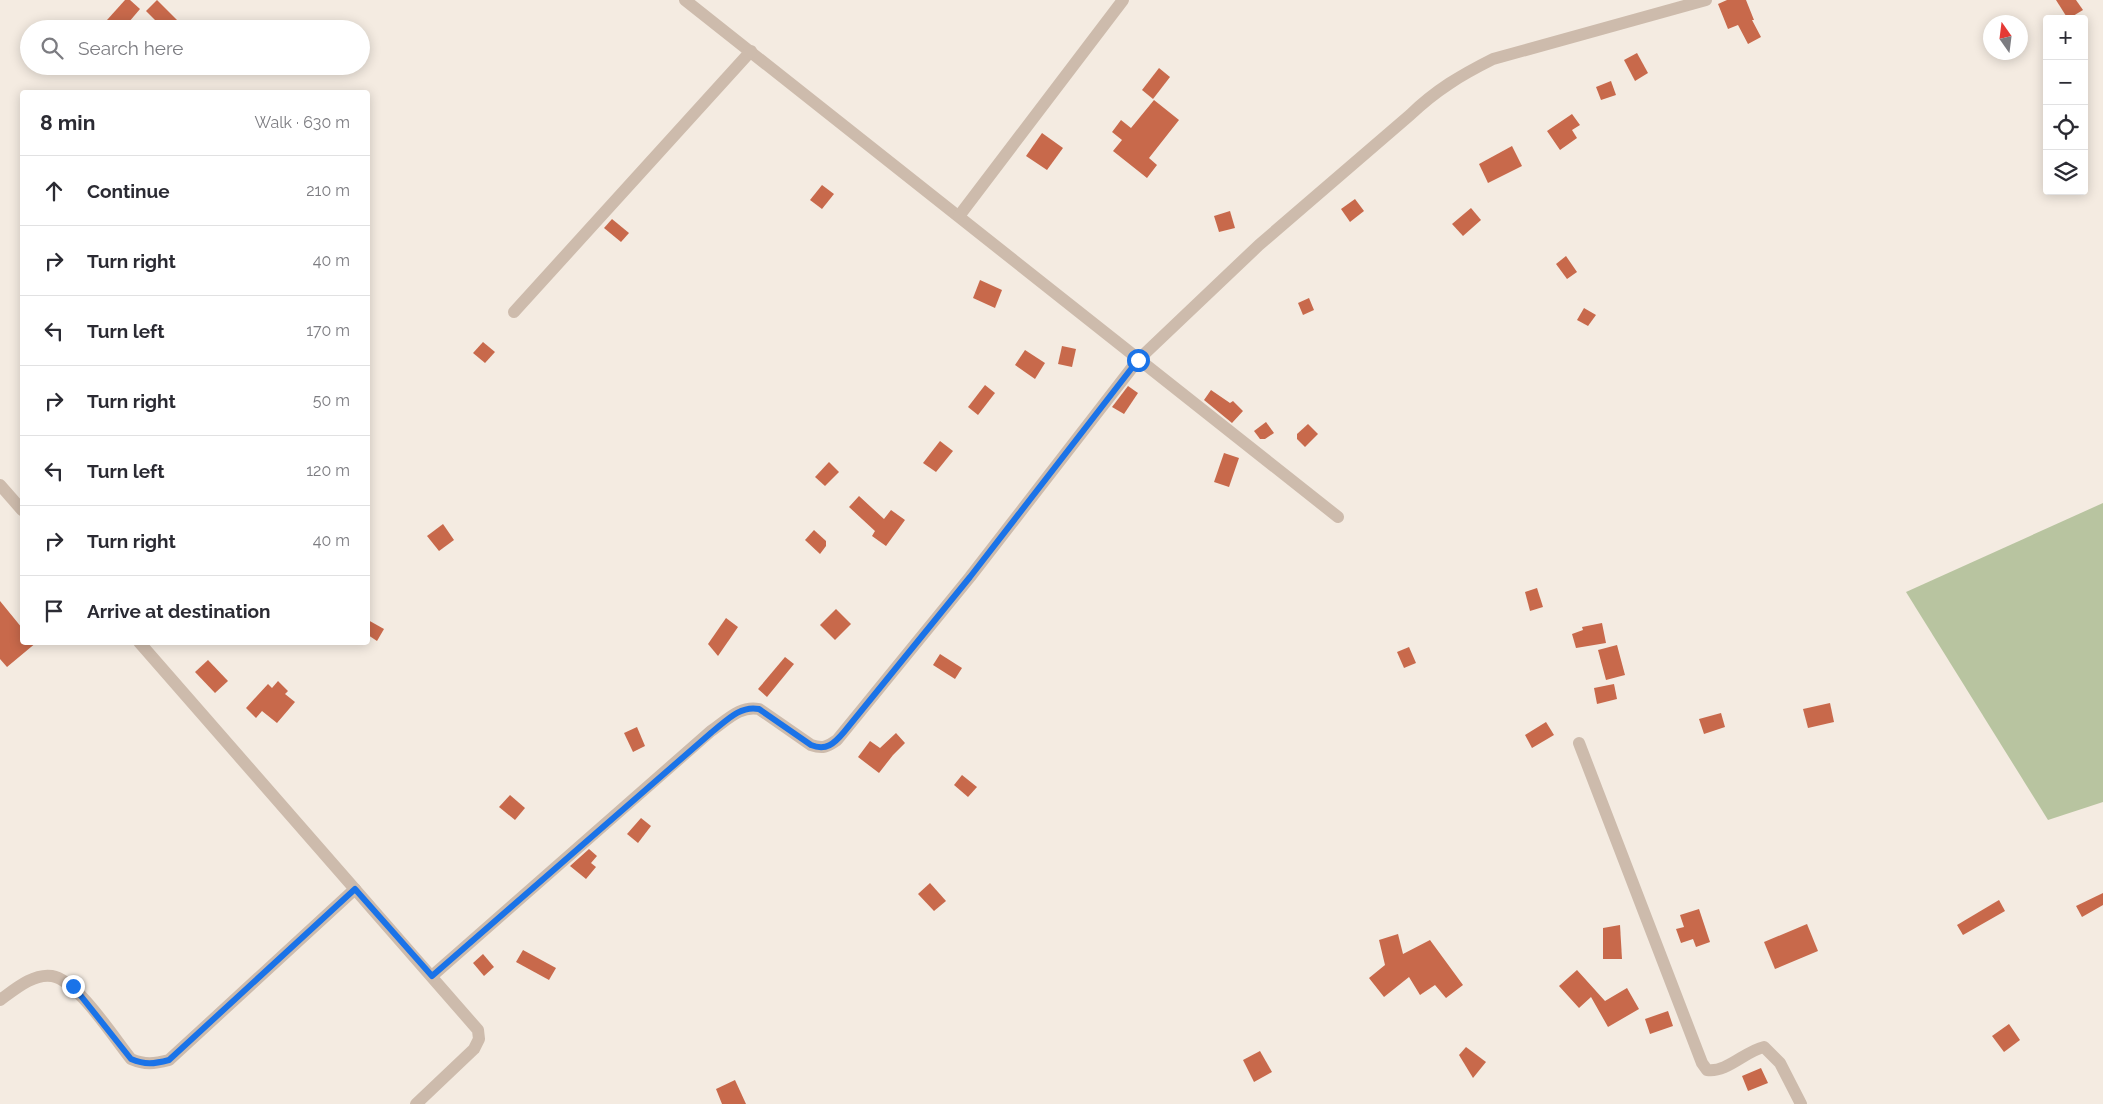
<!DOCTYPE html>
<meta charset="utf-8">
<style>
body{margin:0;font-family:Raleway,sans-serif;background:#f2f2f3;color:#2b2b33}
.controls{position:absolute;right:15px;top:15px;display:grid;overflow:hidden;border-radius:5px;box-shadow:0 2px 12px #0003}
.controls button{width:45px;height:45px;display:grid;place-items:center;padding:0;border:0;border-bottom:1px solid #e1e1e2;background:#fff;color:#2b2b33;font:25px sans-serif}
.compass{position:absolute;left:1983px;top:15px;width:45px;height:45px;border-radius:50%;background:#fff;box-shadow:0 2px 12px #0003;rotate:346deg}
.stop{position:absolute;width:15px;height:15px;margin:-11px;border:4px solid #1a73e8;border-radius:50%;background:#fff}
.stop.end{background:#1a73e8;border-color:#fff;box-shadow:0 1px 5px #0008}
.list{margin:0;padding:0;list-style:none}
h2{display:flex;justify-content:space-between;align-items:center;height:65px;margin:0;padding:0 20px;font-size:21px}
h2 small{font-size:16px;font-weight:400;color:#7c7c81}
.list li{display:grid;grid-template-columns:32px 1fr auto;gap:15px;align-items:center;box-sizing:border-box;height:70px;padding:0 20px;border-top:1px solid #e1e1e2}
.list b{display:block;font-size:19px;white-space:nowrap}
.list em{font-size:16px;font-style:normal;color:#7c7c81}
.icon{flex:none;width:28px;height:28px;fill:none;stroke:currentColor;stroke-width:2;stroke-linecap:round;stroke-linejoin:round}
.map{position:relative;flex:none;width:2103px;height:1104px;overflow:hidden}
.search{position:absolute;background:#fff;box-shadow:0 2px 12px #0003;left:20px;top:20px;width:350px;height:55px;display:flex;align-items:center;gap:12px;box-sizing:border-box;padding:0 18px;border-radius:28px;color:#7c7c81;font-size:19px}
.panel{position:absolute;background:#fff;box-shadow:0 2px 12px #0003;left:20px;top:90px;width:350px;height:555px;border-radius:5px}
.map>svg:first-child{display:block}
.green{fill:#b8c4a0}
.building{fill:#c8694b}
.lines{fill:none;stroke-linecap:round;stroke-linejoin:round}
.minor{stroke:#cdbbac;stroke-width:12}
.route{stroke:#1a73e8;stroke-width:6}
</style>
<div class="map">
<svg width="2103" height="1104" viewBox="0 0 2103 1104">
<rect width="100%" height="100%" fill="#f4ebe1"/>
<polygon class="green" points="2103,503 2103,802 2048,820 1906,592"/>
<g class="building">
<polygon points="125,0 130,0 140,9 123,29 117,29 107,20"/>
<polygon points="157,0 178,21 170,29 164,29 146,11"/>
<polygon points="1727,0 1746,0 1754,20 1752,20 1761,37 1748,44 1738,25 1728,29 1718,4"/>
<polygon points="2056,0 2076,0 2083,10 2068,19"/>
<polygon points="1637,53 1648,73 1635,81 1624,60"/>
<polygon points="1159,68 1170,77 1153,99 1142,90"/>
<polygon points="1611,81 1616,95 1601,100 1596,87"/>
<polygon points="1154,100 1179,120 1149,158 1157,165 1147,178 1113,151 1122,140 1112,132 1121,120 1131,128"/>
<polygon points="1572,114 1580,125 1572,130 1577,138 1560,150 1547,131"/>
<polygon points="1042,133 1063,148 1047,170 1026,156"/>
<polygon points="1512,146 1522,166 1488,183 1479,164"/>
<polygon points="822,185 834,194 822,209 810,200"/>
<polygon points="1355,199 1364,211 1350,222 1341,209"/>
<polygon points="1471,208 1481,220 1463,236 1452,224"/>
<polygon points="1230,211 1235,228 1219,232 1214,216"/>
<polygon points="612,219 629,233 621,242 604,228"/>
<polygon points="1566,256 1577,272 1567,279 1556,264"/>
<polygon points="980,280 1002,290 995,308 973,298"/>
<polygon points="1309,298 1314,310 1303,315 1298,303"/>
<polygon points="1584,308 1596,315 1588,326 1577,320"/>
<polygon points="483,342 495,352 485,363 473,353"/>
<polygon points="1062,346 1076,349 1072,367 1058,364"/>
<polygon points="1025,350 1045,363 1035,379 1015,365"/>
<polygon points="985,385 995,393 978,415 968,407"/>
<polygon points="1128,386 1138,393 1124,414 1112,407"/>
<polygon points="1211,390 1230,403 1233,401 1243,411 1232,423 1204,400"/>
<polygon points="1266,422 1274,433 1265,439 1260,439 1254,431"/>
<polygon points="1308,424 1318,434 1305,447 1297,439 1297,434"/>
<polygon points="940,441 953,451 936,472 923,463"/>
<polygon points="1224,453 1239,458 1229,487 1214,482"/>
<polygon points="829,462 839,472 825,486 815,477"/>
<polygon points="859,496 884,519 891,510 905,520 886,546 872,536 875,531 849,507"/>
<polygon points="443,524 454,540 439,551 427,536"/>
<polygon points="814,530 826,541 826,546 820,554 805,540"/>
<polygon points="1537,588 1543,607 1530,611 1525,592"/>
<polygon points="0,601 22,628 22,642 37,642 7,667 0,659"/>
<polygon points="836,609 851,624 835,640 820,625"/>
<polygon points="726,618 738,627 718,656 708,644"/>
<polygon points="368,620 384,629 377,641 368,635"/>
<polygon points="1602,623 1606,643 1576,648 1572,634 1583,630 1582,627"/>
<polygon points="1617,645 1625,675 1606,680 1598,650"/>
<polygon points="1409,647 1416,663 1404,668 1397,652"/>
<polygon points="940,654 962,668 955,679 933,665"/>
<polygon points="785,657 794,664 767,697 758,689"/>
<polygon points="208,660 228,681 215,693 195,672"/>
<polygon points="278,681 288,691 285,694 295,702 277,723 262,711 256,718 246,708 268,684 272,688"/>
<polygon points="1614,684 1617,699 1597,704 1594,688"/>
<polygon points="1830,703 1834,722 1808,728 1803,709"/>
<polygon points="1721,713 1725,727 1704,734 1699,719"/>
<polygon points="1546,722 1554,735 1532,748 1525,735"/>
<polygon points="637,727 645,746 633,752 624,733"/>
<polygon points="896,733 905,743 893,755 879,773 858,757 870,741 880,748"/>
<polygon points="962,775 977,787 968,797 954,785"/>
<polygon points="510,795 525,808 515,820 499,807"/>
<polygon points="641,818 651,826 638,843 627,834"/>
<polygon points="589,849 597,856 591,863 596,867 586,879 570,866"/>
<polygon points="930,883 946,901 934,911 918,894"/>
<polygon points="2103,893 2103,905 2082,917 2076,906"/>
<polygon points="1999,900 2005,911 1963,935 1957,925"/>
<polygon points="1699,909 1710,942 1696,947 1693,939 1681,943 1676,929 1684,927 1680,915"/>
<polygon points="1807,924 1818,951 1775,969 1764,942"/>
<polygon points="1620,925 1622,959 1603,959 1603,928"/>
<polygon points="1398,934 1403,954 1430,940 1463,985 1446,998 1435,985 1420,995 1409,977 1384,997 1369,978 1385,965 1379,940"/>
<polygon points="523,950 556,968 549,980 516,962"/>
<polygon points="483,954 494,967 484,976 473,963"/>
<polygon points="1577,970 1605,1001 1627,988 1639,1009 1608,1027 1591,997 1579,1008 1559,986"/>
<polygon points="1668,1011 1673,1026 1650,1034 1645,1019"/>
<polygon points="2009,1024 2020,1040 2004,1052 1992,1036"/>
<polygon points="1466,1047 1486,1062 1473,1078 1459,1055"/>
<polygon points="1260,1051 1272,1072 1254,1082 1243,1060"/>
<polygon points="1761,1068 1768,1083 1748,1091 1742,1076"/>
<polygon points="735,1080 746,1104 722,1104 716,1089"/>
</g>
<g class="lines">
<g class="minor">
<polyline points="685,0 1338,517"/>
<polyline points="959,216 1123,0"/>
<polyline points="514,312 751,51"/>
<polyline points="0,485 22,510"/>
<polyline points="139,642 478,1030 479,1039 474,1049 416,1104"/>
<path d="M1579 743 1702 1063 1707 1070C1727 1073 1745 1051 1764 1047L1780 1063 1801 1104"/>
<path d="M432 976 711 731C726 721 740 705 759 709L811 745C823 749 827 747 837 740L970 577 1138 360 1259 245 1410 115C1436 90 1461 75 1493 59L1706 0"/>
<path d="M0 1000C14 990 33 973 52 976 77 980 114 1038 131 1059 145 1065 154 1064 169 1060L355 889"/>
</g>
</g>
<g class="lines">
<path class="route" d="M73 986 131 1059C145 1065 154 1064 169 1060L355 889 432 976 712 732C726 721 740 705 759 709L811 745C826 751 834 744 844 732L970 577 1138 360"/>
</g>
</svg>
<div class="controls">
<button>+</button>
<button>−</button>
<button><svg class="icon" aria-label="locate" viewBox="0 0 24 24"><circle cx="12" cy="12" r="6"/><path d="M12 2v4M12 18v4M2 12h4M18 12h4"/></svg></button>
<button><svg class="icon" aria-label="layers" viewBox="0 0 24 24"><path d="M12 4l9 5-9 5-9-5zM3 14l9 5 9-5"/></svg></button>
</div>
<svg class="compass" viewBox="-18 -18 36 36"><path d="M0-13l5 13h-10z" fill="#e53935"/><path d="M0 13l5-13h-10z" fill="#7c7c81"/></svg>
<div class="stop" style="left:1138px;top:360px"></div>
<div class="stop end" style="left:73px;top:986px"></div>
<div class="search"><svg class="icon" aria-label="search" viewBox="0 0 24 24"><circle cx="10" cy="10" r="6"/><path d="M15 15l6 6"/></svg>Search here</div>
<section class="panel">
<h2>8 min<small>Walk · 630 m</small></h2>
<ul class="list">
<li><svg class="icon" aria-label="ahead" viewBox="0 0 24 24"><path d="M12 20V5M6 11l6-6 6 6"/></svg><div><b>Continue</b></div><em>210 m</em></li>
<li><svg class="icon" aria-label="right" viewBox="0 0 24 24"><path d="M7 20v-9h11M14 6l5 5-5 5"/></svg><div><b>Turn right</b></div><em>40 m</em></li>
<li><svg class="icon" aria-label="left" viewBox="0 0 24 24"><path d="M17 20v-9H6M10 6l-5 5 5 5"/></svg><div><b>Turn left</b></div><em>170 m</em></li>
<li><svg class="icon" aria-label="right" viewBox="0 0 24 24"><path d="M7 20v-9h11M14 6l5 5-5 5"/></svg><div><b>Turn right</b></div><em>50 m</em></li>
<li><svg class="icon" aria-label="left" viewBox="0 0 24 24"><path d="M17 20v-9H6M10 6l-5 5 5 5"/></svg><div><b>Turn left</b></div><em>120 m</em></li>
<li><svg class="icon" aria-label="right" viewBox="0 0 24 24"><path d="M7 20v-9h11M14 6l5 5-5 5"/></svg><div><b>Turn right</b></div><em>40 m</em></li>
<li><svg class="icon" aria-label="arrive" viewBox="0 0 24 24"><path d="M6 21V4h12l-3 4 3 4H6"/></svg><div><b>Arrive at destination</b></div></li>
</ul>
</section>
</div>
